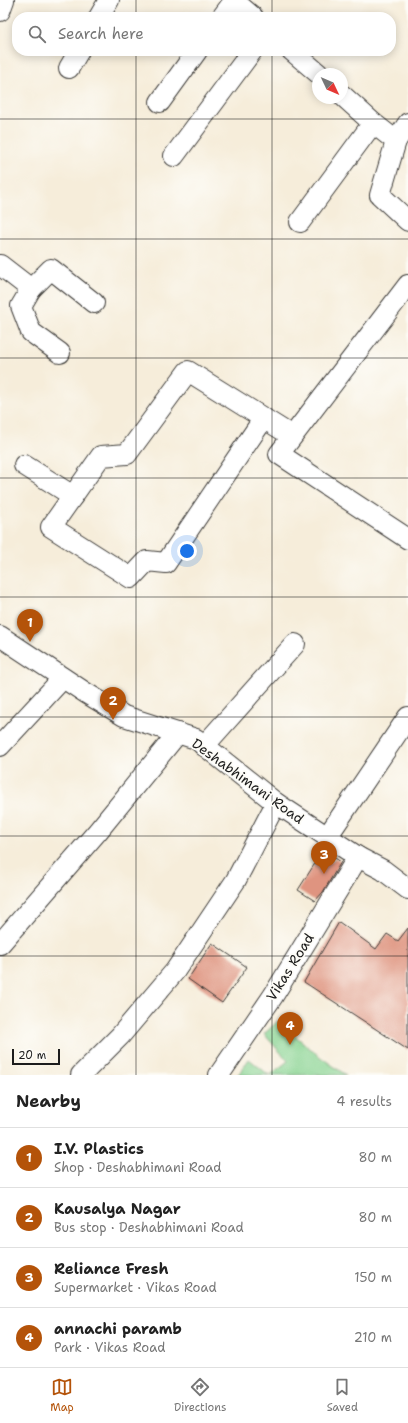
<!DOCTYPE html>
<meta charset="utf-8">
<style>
body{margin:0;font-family:"Shantell Sans",sans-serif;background:#f6f6f6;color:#222}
.compass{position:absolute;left:312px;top:68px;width:36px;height:36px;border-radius:50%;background:#fff;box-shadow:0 2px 10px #0003;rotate:134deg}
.scale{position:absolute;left:12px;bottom:10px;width:48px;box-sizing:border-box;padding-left:4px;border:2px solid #1c1c1c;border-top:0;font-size:11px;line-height:14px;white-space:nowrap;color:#1c1c1c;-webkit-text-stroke:3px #fdfcf7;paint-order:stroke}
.you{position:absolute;left:187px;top:551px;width:14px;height:14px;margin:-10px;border:3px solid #fff;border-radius:50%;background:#1a73e8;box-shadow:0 0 0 6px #1a73e833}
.badge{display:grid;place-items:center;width:26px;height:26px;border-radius:50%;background:#b45309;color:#fff;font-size:13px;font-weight:700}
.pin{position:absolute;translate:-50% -33px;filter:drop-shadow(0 1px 2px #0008)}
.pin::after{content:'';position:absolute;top:21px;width:14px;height:12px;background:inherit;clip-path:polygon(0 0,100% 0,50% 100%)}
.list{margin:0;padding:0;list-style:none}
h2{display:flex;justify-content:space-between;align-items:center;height:52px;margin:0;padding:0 16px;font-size:17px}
h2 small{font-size:13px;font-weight:400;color:#767676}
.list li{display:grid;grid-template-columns:26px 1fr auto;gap:12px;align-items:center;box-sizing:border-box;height:60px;padding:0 16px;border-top:1px solid #e0e0e0}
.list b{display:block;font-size:15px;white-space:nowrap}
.list p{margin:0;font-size:13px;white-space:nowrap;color:#767676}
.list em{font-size:13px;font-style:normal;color:#767676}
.icon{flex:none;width:22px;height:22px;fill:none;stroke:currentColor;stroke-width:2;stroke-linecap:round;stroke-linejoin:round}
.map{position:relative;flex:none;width:408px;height:1075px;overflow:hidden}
.search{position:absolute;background:#fff;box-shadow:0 2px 10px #0003;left:12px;right:12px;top:12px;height:44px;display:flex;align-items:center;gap:10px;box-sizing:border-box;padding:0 14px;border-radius:16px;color:#767676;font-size:15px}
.sheet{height:292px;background:#fff}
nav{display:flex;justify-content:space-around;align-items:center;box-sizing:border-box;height:56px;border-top:1px solid #e0e0e0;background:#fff;font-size:11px;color:#767676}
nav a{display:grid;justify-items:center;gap:2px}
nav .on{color:#b45309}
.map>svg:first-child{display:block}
.green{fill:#87d391;stroke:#527856}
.building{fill:#df9480}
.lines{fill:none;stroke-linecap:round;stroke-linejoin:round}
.minor-casing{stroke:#3d3b38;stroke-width:22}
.minor{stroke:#fff;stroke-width:20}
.grid{fill:none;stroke:#1c1c1c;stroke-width:1;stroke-opacity:0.55}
.labels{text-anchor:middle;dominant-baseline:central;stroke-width:3.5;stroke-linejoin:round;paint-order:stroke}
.street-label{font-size:14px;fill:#1c1c1c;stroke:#fdfcf7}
</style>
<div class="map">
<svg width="408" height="1075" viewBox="0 0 408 1075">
<rect width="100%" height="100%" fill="#fdfcf7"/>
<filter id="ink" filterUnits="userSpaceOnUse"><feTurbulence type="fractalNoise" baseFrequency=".025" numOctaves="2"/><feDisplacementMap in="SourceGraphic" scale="8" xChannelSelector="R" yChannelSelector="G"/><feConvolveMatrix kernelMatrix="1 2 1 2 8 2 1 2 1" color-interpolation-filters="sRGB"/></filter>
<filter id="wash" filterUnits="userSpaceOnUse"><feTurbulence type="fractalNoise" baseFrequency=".012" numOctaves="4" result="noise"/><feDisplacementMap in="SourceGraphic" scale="16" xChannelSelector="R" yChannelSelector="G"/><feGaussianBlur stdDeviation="0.9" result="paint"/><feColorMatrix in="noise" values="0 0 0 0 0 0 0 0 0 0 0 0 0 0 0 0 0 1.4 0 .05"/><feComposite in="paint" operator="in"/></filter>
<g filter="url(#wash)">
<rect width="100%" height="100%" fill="#f6edda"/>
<g class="green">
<polygon points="278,1021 319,1056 346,1075 270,1075 288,1061 264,1034"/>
<polygon points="249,1059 269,1075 238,1075"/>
</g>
<g id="blocks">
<g class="building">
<polygon points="321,854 331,862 335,858 341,862 323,892 315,901 298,890"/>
<polygon points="339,922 376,949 387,934 398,941 408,928 408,1050 304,982"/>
<polygon points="212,943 247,967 222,1003 188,979"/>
</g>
</g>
</g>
<g filter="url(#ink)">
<use href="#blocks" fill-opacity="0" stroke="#3d3b38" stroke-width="1"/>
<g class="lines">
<defs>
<g id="minor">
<polyline points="233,0 253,17"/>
<polyline points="0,11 4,0"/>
<polyline points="99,17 109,0"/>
<polyline points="222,17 234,1"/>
<polyline points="292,51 319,74"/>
<polyline points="69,68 79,51"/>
<polyline points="342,95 373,123 396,141 380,195 408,221"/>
<polyline points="160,102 197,51"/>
<polyline points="396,141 408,123"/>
<polyline points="174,156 252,51"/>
<polyline points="300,222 373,123"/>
<polyline points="0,265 31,289 51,269 94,303"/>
<polyline points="408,285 279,454 408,539"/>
<polyline points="31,289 21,306 31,332 60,353"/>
<polyline points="264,418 166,563 147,561 131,578 51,527 101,456 127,454 188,371 292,436"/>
<polyline points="24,465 73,496"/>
<polyline points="0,636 86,693 124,716 196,739 276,803 358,857 383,870 408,889"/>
<polyline points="0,746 63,678"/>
<polyline points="204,746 295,644"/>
<polyline points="327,837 408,717"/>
<polyline points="0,944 98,831 178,733"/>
<polyline points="81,1075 120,1036 175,971 236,880 276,803"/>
<polyline points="219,1075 273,996 358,857"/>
</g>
</defs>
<use href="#minor" class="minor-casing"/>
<use href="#minor" class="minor"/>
</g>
</g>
<path class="grid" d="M136 0V17M272 0V17M136 51V1075M272 51V1075M0 119H408M0 239H408M0 358H408M0 478H408M0 597H408M0 717H408M0 836H408M0 956H408"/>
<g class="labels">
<g class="street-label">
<text transform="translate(248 781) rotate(36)">Deshabhimani Road</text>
<text transform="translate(290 967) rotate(-58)">Vikas Road</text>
</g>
</g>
</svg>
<svg class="compass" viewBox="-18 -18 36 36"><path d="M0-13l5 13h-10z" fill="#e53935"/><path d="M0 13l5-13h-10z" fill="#767676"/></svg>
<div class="scale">20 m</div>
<div class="you"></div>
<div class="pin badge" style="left:30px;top:642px">1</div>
<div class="pin badge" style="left:113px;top:720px">2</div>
<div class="pin badge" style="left:324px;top:874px">3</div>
<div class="pin badge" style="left:290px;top:1045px">4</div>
<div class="search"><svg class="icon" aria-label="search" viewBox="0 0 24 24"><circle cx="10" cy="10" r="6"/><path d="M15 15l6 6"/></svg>Search here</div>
</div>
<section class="sheet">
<h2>Nearby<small>4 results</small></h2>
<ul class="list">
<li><span class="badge">1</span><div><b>I.V. Plastics</b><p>Shop · Deshabhimani Road</p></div><em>80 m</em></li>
<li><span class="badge">2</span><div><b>Kausalya Nagar</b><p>Bus stop · Deshabhimani Road</p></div><em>80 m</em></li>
<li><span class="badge">3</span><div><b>Reliance Fresh</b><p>Supermarket · Vikas Road</p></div><em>150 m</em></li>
<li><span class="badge">4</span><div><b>annachi paramb</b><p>Park · Vikas Road</p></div><em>210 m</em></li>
</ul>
</section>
<nav>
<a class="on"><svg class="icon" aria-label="map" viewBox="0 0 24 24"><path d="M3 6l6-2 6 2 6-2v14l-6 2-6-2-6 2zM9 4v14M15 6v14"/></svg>Map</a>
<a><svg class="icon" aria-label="directions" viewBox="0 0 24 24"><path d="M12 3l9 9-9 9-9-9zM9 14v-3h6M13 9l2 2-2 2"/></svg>Directions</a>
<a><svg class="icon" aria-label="saved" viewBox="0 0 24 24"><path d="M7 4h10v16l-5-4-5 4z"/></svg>Saved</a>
</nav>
